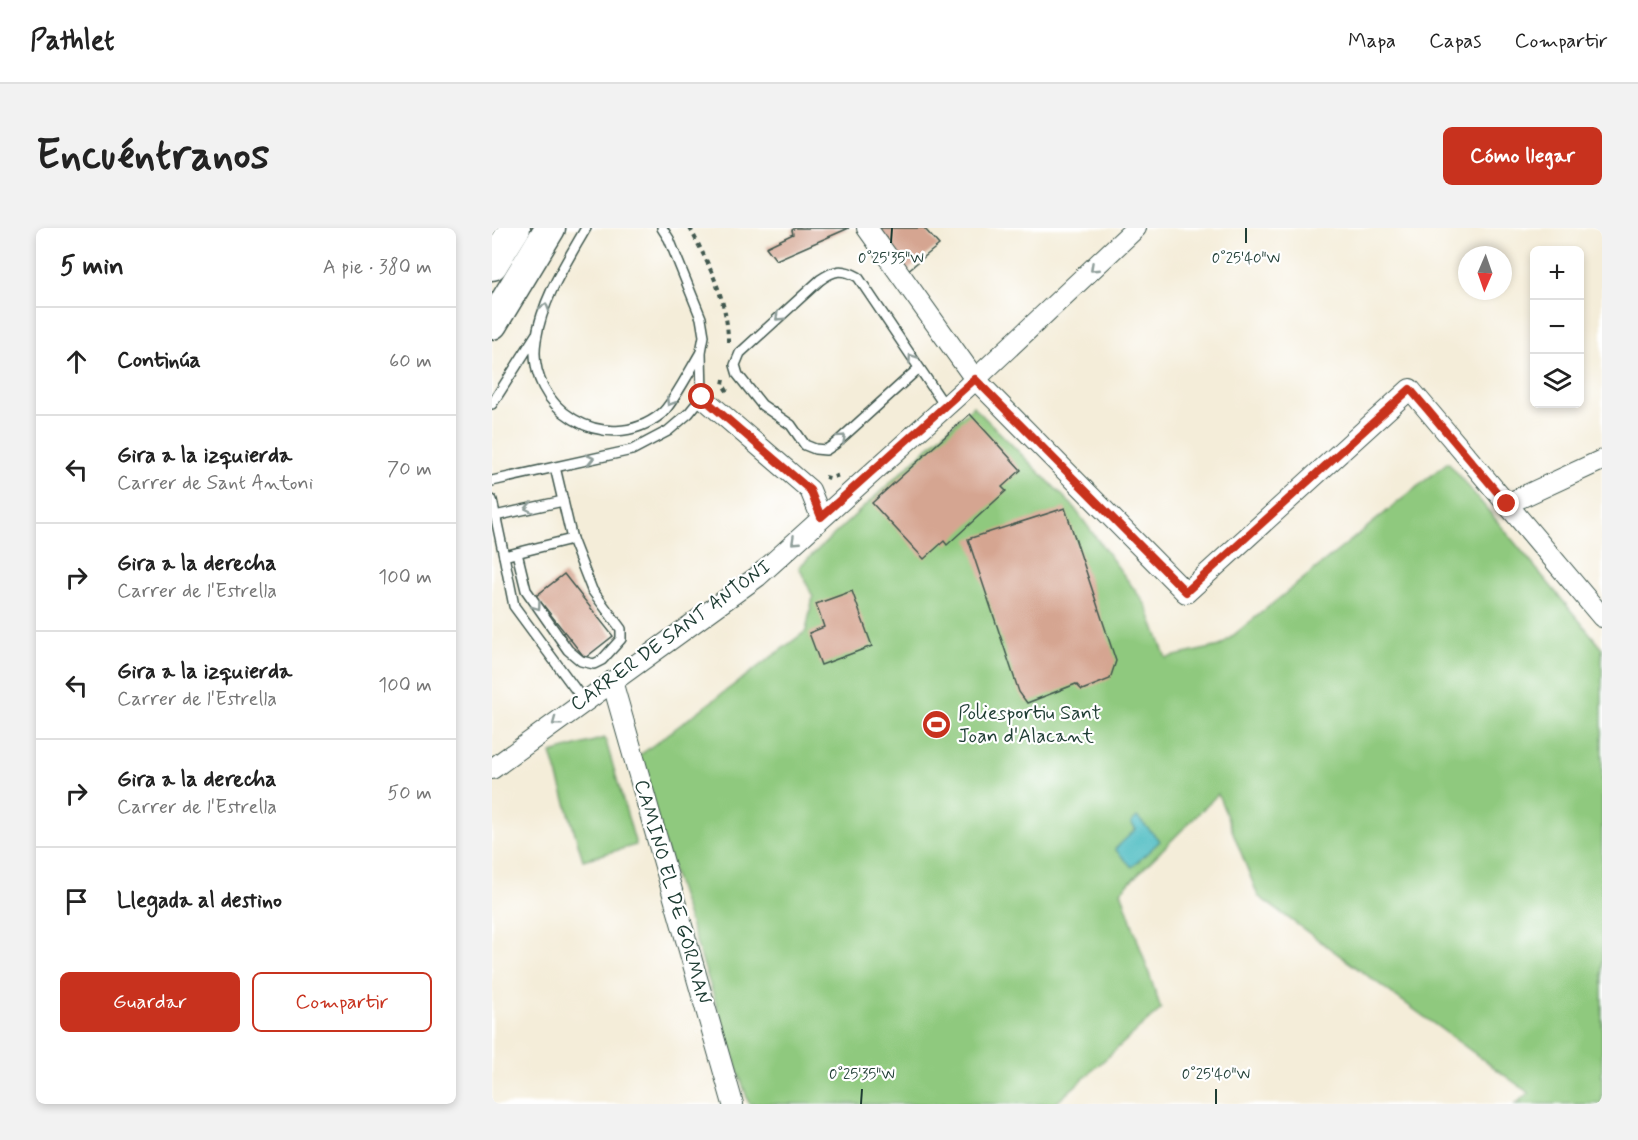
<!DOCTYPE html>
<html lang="es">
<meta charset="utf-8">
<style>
body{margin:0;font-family:Mynerve,sans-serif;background:#f2f2f2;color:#222}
.controls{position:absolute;right:18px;top:18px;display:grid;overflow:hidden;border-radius:9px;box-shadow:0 3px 9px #0003}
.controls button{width:54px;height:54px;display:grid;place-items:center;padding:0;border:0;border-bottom:2px solid #e0e0e0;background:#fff;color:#222;font:30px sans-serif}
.compass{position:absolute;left:966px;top:18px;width:54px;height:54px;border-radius:50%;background:#fff;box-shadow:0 3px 9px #0003;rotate:182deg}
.stop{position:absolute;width:18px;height:18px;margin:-14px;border:4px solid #c8321e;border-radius:50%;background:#fff}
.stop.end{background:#c8321e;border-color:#fff;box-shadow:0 2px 6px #0008}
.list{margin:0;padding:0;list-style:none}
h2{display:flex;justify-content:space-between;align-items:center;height:78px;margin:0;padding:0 24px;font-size:26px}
h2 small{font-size:20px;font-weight:400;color:#767676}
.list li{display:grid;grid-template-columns:39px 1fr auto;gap:18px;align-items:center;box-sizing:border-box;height:108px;padding:0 24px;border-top:2px solid #e0e0e0}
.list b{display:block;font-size:22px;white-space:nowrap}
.list p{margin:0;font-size:20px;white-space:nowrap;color:#767676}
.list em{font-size:20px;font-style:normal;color:#767676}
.actions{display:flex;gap:12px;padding:18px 24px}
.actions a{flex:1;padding:14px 0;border:2px solid #c8321e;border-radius:9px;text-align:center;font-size:21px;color:#c8321e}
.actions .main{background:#c8321e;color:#fff}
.icon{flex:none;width:33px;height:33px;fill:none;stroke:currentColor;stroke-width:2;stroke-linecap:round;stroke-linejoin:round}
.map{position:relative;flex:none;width:1110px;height:876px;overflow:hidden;border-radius:9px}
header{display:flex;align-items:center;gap:36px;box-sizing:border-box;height:84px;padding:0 30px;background:#fff;border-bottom:2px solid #e0e0e0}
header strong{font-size:28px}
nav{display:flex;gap:33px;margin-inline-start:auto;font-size:21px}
.intro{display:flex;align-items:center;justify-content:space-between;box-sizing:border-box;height:144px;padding:0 36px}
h1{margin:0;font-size:42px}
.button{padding:15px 27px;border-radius:9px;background:#c8321e;color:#fff;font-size:21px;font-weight:700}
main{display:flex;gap:36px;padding:0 36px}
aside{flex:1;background:#fff;border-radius:9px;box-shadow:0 3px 9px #0003}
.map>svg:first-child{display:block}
.green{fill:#8fc97e;stroke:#578359;stroke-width:1.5}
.water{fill:#4fbdc3;stroke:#377d7c;stroke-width:1.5}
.building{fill:#d5a591}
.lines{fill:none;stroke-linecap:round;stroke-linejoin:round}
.lane-casing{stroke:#3f574d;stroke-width:12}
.street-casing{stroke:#3f574d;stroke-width:22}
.primary-casing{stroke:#3f574d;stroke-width:33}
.path{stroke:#3f574d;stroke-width:4;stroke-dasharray:4.5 4.5;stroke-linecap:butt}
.lane{stroke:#fff;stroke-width:9}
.street{stroke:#fff;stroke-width:20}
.primary{stroke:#fff;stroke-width:30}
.oneway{stroke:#8f9e9a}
.route{stroke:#c8321e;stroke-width:8}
.ticks{fill:none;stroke:#1f3d34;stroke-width:2}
.labels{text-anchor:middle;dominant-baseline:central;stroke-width:4.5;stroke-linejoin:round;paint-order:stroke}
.street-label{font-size:20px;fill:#1f3d34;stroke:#fff}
.poi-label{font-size:20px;fill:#1f3d34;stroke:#fff;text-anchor:start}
.ticks-label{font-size:15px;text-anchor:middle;fill:#1f3d34;stroke:#fff;stroke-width:4.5;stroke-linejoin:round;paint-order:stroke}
</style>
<header>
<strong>Pathlet</strong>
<nav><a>Mapa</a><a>Capas</a><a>Compartir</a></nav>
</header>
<div class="intro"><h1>Encuéntranos</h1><a class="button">Cómo llegar</a></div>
<main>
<aside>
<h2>5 min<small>A pie · 380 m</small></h2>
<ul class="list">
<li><svg class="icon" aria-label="ahead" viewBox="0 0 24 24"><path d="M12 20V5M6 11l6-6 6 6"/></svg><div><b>Continúa</b></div><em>60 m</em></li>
<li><svg class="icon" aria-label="left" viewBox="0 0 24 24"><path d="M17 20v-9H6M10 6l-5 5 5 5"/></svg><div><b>Gira a la izquierda</b><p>Carrer de Sant Antoni</p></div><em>70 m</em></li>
<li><svg class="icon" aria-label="right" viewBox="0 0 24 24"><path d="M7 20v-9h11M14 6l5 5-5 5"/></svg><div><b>Gira a la derecha</b><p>Carrer de l'Estrella</p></div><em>100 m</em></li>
<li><svg class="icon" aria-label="left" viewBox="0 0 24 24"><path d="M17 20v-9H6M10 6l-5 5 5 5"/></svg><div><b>Gira a la izquierda</b><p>Carrer de l'Estrella</p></div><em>100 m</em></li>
<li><svg class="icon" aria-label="right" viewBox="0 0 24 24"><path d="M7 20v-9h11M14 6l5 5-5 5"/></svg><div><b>Gira a la derecha</b><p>Carrer de l'Estrella</p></div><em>50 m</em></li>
<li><svg class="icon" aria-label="arrive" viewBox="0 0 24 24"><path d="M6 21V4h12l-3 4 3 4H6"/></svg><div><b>Llegada al destino</b></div></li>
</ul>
<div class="actions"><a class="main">Guardar</a><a>Compartir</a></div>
</aside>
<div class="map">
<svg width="1110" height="876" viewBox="0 0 1110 876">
<rect width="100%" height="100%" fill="#fff"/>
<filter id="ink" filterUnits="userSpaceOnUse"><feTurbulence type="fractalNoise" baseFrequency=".0167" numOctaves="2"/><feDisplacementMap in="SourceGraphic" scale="12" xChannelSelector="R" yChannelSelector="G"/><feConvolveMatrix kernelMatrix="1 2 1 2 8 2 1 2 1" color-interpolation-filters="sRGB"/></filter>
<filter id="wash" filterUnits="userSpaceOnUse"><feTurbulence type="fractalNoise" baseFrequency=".008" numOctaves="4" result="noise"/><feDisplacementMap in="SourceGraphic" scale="24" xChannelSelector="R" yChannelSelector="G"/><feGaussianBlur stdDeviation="1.35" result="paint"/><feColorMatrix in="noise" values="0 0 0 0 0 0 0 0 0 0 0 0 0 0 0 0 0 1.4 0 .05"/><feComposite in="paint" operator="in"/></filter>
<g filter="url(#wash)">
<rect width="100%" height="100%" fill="#f4edd9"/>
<g class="green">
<polygon points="481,178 580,277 654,377 674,430 728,418 956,234 1110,420 1110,876 1023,876 1037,865 766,668 726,566 629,663 669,781 563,876 257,876 144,530 314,403 321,369 307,339"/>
<polygon points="113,510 144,617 91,632 59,525"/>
</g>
<polygon class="water" points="645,589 668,613 640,639 623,621 644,601 639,595"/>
<g id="blocks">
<g class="building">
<polygon points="303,0 357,0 284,32 274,19 301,6 300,2"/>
<polygon points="382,0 432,0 447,17 415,43"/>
<polygon points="478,186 529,242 510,259 514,263 455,317 452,313 432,331 380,275"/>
<polygon points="573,280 624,433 618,451 590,462 584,456 535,475 527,464 476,311"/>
<polygon points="72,346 121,408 93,430 44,368"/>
<polygon points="360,363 380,418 329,437 317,405 332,399 324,376"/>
</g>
</g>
</g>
<g filter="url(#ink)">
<use href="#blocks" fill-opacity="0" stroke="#3f574d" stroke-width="1.5"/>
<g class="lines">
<defs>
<g id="lane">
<path d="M94 0C74 35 50 71 44 112 33 181 114 230 169 186 179 179 201 137 209 124"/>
<path d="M427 140 343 216 334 222 323 221 313 217 299 197 270 177 246 147 243 137 248 125 328 52C342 42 350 40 366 49L453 178"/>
<polyline points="0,176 44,107"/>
<polyline points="0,253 140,222 176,203 197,185 210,169 209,124 212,108 209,90 177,11 170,0"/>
<polyline points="0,272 12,328 80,311 63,239"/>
<polyline points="3,288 71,273"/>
<polyline points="25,325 34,362 76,422 89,433 102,436 110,432 129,411 129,401 100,362 80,311"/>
<polyline points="12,328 22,378 92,473"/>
</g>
<g id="street">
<polyline points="375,0 483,151 694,365 918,161 1110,389"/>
<polyline points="210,169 318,262 329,289"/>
<polyline points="1015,276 1110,232"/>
<polyline points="120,453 241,876"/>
<polyline points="0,541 265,349 473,161 644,0"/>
</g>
<g id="primary">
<polyline points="0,37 23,0"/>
<polyline points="0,96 58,0"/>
</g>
</defs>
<use href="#lane" class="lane-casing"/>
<use href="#street" class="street-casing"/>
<use href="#primary" class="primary-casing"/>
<g class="path">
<path d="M198 0C217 37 237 74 236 117"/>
<polyline points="232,151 231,157 237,166"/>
<polyline points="333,249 338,250 348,247"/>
</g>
<use href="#lane" class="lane"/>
<use href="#street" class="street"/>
<use href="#primary" class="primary"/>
</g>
<defs><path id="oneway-chevron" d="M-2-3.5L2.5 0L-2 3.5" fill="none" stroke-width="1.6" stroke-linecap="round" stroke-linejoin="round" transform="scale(1.5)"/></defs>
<g class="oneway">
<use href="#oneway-chevron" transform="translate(602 40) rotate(137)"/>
<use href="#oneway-chevron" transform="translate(53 79) rotate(-73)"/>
<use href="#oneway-chevron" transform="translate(287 89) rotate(137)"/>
<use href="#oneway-chevron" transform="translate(420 130) rotate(-124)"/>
<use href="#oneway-chevron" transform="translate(178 174) rotate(122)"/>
<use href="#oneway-chevron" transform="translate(350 210) rotate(-42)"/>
<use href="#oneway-chevron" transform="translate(98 231) rotate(-13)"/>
<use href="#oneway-chevron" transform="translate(37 280) rotate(168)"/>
<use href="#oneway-chevron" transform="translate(303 313) rotate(137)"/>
<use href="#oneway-chevron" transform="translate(45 378) rotate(54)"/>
<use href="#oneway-chevron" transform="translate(64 494) rotate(143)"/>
</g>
</g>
<g class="lines" filter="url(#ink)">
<polyline class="route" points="210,169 318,262 329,289 483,151 694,364 918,161 1015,276"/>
</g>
<path class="ticks" d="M399 15 400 0M754 15V0M369 876 370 861M724 876V861"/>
<defs>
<symbol id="stadium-disc" viewBox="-11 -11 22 22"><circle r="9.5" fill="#c8321e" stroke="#fff"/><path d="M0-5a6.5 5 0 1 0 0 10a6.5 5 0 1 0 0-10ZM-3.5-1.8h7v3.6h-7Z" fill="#fff"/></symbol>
</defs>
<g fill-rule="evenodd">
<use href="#stadium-disc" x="428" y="480" width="33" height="33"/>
</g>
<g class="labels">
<g class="street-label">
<text transform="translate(179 408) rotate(-36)">CARRER DE SANT ANTONI</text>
<text transform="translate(180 664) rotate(74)">CAMINO EL DE GORMAN</text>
</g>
<g class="poi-label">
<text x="466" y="485">Poliesportiu Sant<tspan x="466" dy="23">Joan d'Alacant</tspan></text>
</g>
</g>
<g class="ticks-label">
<text x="399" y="35">0°25'35"W</text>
<text x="754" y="35">0°25'40"W</text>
<text x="370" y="851">0°25'35"W</text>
<text x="724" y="851">0°25'40"W</text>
</g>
</svg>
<div class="controls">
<button>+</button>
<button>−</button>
<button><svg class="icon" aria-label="layers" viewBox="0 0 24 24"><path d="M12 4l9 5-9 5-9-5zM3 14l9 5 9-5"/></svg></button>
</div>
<svg class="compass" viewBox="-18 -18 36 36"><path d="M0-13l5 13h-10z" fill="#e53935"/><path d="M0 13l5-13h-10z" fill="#767676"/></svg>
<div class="stop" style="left:210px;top:169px"></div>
<div class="stop end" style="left:1015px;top:276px"></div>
</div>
</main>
